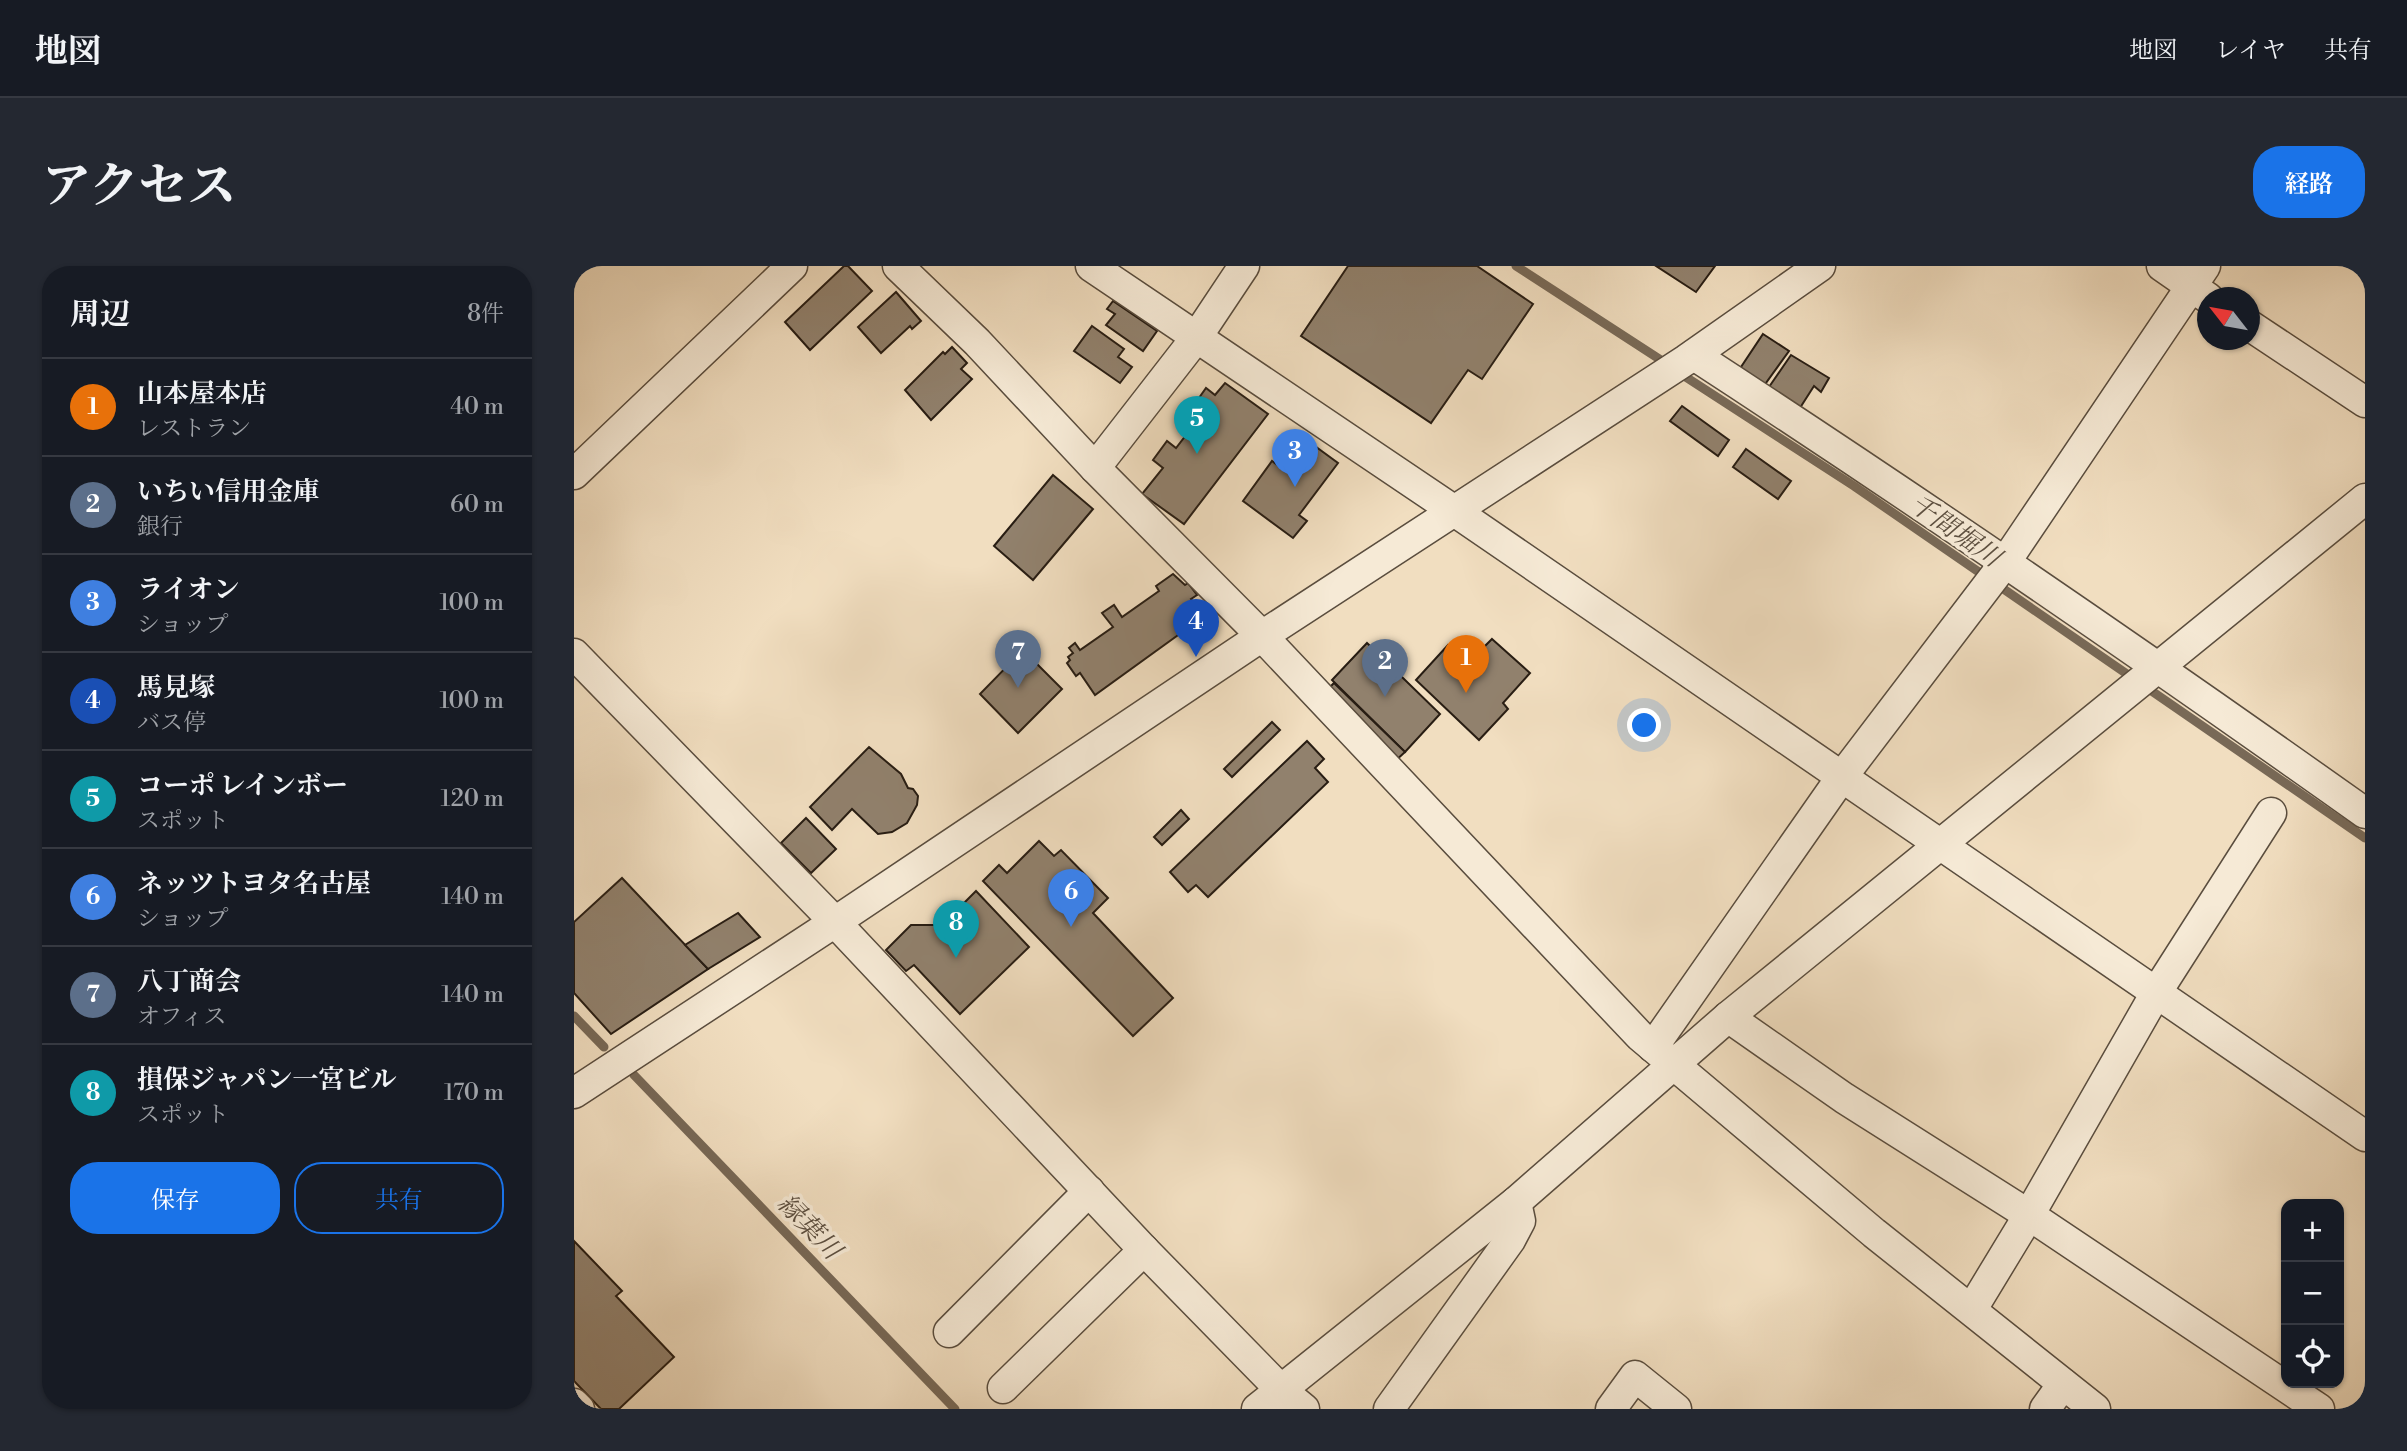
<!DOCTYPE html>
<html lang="ja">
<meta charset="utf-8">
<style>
body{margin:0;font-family:"Libre Bodoni","Noto Serif JP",serif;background:#242831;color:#f1f3f6}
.controls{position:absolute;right:21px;bottom:21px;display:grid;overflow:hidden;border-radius:14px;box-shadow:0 2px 5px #0004}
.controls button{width:63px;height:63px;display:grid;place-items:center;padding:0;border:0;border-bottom:2px solid #363941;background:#171b24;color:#f1f3f6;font:35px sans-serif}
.compass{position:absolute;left:1623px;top:21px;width:63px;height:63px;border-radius:50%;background:#171b24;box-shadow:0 2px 5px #0004;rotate:301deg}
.you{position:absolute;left:1071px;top:460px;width:24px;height:24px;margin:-18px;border:5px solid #fff;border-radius:50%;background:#1a73e8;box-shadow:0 0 0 10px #1a73e833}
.badge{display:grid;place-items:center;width:46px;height:46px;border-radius:50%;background:#1a73e8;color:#fff;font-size:23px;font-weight:700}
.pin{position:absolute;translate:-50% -58px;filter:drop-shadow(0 2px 4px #0008)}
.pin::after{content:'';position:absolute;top:37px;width:24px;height:21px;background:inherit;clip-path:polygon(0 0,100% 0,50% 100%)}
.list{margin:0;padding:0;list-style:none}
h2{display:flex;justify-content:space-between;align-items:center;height:91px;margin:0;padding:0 28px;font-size:30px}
h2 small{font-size:23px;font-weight:400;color:#9ea1a6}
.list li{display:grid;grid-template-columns:46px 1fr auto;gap:21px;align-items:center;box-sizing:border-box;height:98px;padding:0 28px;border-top:2px solid #363941}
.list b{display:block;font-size:26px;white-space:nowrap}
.list p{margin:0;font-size:23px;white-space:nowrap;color:#9ea1a6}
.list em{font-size:23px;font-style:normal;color:#9ea1a6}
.actions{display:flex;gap:14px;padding:21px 28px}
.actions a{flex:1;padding:16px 0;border:2px solid #1a73e8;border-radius:28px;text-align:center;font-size:24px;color:#1a73e8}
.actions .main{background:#1a73e8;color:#fff}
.icon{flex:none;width:38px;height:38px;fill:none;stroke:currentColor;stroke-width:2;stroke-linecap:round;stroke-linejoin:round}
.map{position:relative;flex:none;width:1791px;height:1143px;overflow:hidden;border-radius:28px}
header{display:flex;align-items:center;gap:42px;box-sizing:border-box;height:98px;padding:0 35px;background:#171b24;border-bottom:2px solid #363941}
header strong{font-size:33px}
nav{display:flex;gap:38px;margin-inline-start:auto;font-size:24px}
.intro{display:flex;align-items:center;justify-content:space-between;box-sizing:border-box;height:168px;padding:0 42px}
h1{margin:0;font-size:49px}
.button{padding:18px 32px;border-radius:28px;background:#1a73e8;color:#fff;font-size:24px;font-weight:700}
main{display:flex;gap:42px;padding:0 42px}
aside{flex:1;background:#171b24;border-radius:28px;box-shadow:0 2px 5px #0004}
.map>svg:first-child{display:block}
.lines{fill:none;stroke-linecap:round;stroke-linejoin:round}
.stream{stroke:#786957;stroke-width:9}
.building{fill:#91816d;stroke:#281d13;stroke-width:2}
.minor-casing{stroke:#5a4d3e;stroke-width:33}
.minor{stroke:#f6ead6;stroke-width:30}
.labels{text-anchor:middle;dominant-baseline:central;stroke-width:7;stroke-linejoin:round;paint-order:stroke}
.water-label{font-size:26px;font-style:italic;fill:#5d5041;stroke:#f6ead6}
</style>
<header>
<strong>地図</strong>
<nav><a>地図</a><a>レイヤ</a><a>共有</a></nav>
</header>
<div class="intro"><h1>アクセス</h1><a class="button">経路</a></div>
<main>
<aside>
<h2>周辺<small>8件</small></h2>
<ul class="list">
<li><span class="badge" style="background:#e8710a">1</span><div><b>山本屋本店</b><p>レストラン</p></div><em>40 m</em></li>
<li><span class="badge" style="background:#5c6f8a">2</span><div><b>いちい信用金庫</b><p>銀行</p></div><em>60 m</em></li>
<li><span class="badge" style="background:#3f7fe0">3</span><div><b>ライオン</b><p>ショップ</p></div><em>100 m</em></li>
<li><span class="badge" style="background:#1a4fb4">4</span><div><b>馬見塚</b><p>バス停</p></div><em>100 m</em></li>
<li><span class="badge" style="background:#0f9aa8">5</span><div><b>コーポ レインボー</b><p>スポット</p></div><em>120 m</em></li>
<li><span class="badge" style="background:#3f7fe0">6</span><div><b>ネッツトヨタ名古屋</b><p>ショップ</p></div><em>140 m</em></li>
<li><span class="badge" style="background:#5c6f8a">7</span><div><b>八丁商会</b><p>オフィス</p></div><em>140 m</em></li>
<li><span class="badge" style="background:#0f9aa8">8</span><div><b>損保ジャパン一宮ビル</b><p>スポット</p></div><em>170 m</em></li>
</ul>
<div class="actions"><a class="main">保存</a><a>共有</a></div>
</aside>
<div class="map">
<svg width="1791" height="1143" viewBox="0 0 1791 1143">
<rect width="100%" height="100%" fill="#f1dec0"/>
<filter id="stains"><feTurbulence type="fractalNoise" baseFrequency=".00286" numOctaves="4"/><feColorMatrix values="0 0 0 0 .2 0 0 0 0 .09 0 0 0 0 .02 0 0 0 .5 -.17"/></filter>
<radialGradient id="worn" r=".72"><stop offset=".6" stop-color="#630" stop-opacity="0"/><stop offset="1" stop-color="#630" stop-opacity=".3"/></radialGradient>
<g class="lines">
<g class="stream">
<polyline points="942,0 1093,98"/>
<polyline points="1104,106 1280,220 1791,572"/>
<polyline points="0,750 30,781"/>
<polyline points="60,809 381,1143"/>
</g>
</g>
<g class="building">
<polygon points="270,0 274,0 298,25 236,84 211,56"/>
<polygon points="774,0 903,0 959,38 908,113 894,104 857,157 727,70"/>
<polygon points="1082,0 1141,0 1122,26"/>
<polygon points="322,26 347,55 338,63 336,60 307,87 284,61"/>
<polygon points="539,35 583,65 569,85 532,59 541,48 533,43"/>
<polygon points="518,60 550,83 544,91 558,101 546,117 500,85"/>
<polygon points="1189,68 1215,85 1189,121 1165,104"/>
<polygon points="378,81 393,97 387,103 398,113 357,154 331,124 369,86 371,88"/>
<polygon points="1217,89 1255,112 1247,126 1240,120 1224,145 1195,121"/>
<polygon points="651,117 694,148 610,258 568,228 589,202 579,194 593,175 602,182 629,147 620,139 632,122 641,129"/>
<polygon points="1108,140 1155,174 1144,190 1096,155"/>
<polygon points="734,175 764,197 725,249 733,255 719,272 669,235 698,195 711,205"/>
<polygon points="1172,183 1217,215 1204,233 1159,201"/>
<polygon points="479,209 519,243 459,314 420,280"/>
<polygon points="599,308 611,319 614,317 623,329 617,333 629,351 521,429 506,407 502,410 493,397 496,394 494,391 499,387 495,382 501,377 506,384 539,361 528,347 540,339 548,351 585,325 582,320"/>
<polygon points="918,373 956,407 929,437 934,443 905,474 842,414 874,379 888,394 897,383 904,387"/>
<polygon points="793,377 866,448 831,486 758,414"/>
<polygon points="449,384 488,423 444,467 406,428"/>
<polygon points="760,417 831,486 819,497 749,428"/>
<polygon points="698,456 706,464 658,511 650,503"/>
<polygon points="733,475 750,493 741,502 754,516 634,631 622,619 614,626 596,606"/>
<polygon points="295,481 327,508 334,522 339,523 344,530 343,539 333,557 318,566 304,568 278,543 258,564 236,541"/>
<polygon points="607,544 615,553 588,579 580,571"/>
<polygon points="232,552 262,583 237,607 207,577"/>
<polygon points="465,575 480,590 487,584 534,632 519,647 599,732 559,770 409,615 425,599 433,607"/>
<polygon points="48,612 134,703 37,768 0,727 0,656"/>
<polygon points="402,625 455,681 386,748 340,699 332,705 312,684 337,659 368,659"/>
<polygon points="164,647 186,671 134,703 111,679"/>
<polygon points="0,975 48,1025 42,1030 100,1091 45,1143 27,1143 0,1115"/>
</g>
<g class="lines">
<defs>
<g id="minor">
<polyline points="324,0 403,76 521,202 688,370 1066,770 1300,967 1521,1143"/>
<polyline points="517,0 879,244 1791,870"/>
<polyline points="1588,0 1634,32"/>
<polyline points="1675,59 1791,136"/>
<path d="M1120 89C1347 237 1570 390 1791 547"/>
<polyline points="521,202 622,72 670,0"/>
<polyline points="0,208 218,0"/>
<polyline points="0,388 261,656 570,984 707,1124 730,1143"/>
<polyline points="1154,751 1270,832 1455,949 1745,1143"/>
<polyline points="1079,781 1267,512 1430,298 1631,0"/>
<polyline points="0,827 261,656 688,370 1112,94 1246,0"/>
<polyline points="1398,1043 1455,949 1582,727 1697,547"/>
<polyline points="375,1066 515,925"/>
<polyline points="429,1122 570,984"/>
<polyline points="0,1138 5,1143"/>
<polyline points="683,1143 942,936 1154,751 1791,233"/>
<polyline points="815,1143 936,974 946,955 942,936"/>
<polyline points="1037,1143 1061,1110 1102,1143"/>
<polyline points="1471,1143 1489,1118"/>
</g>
</defs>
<use href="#minor" class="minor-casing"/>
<use href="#minor" class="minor"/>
</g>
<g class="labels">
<g class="water-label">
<text transform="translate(1381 265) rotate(35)">千間堀川</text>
<text transform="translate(235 961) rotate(46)">縁葉川</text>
</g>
</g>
<rect width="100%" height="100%" filter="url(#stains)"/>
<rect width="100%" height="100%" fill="url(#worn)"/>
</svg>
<div class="controls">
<button>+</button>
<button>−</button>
<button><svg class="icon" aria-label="locate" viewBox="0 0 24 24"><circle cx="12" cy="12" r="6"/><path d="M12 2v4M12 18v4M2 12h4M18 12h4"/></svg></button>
</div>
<svg class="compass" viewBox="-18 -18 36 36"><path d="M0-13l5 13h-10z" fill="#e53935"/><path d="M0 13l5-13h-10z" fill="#9ea1a6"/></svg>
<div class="you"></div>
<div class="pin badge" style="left:892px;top:427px;background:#e8710a">1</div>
<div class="pin badge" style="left:811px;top:431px;background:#5c6f8a">2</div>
<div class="pin badge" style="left:721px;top:221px;background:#3f7fe0">3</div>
<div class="pin badge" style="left:622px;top:391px;background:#1a4fb4">4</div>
<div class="pin badge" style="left:623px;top:188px;background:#0f9aa8">5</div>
<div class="pin badge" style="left:497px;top:661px;background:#3f7fe0">6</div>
<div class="pin badge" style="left:444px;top:422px;background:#5c6f8a">7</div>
<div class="pin badge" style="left:382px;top:692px;background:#0f9aa8">8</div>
</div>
</main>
